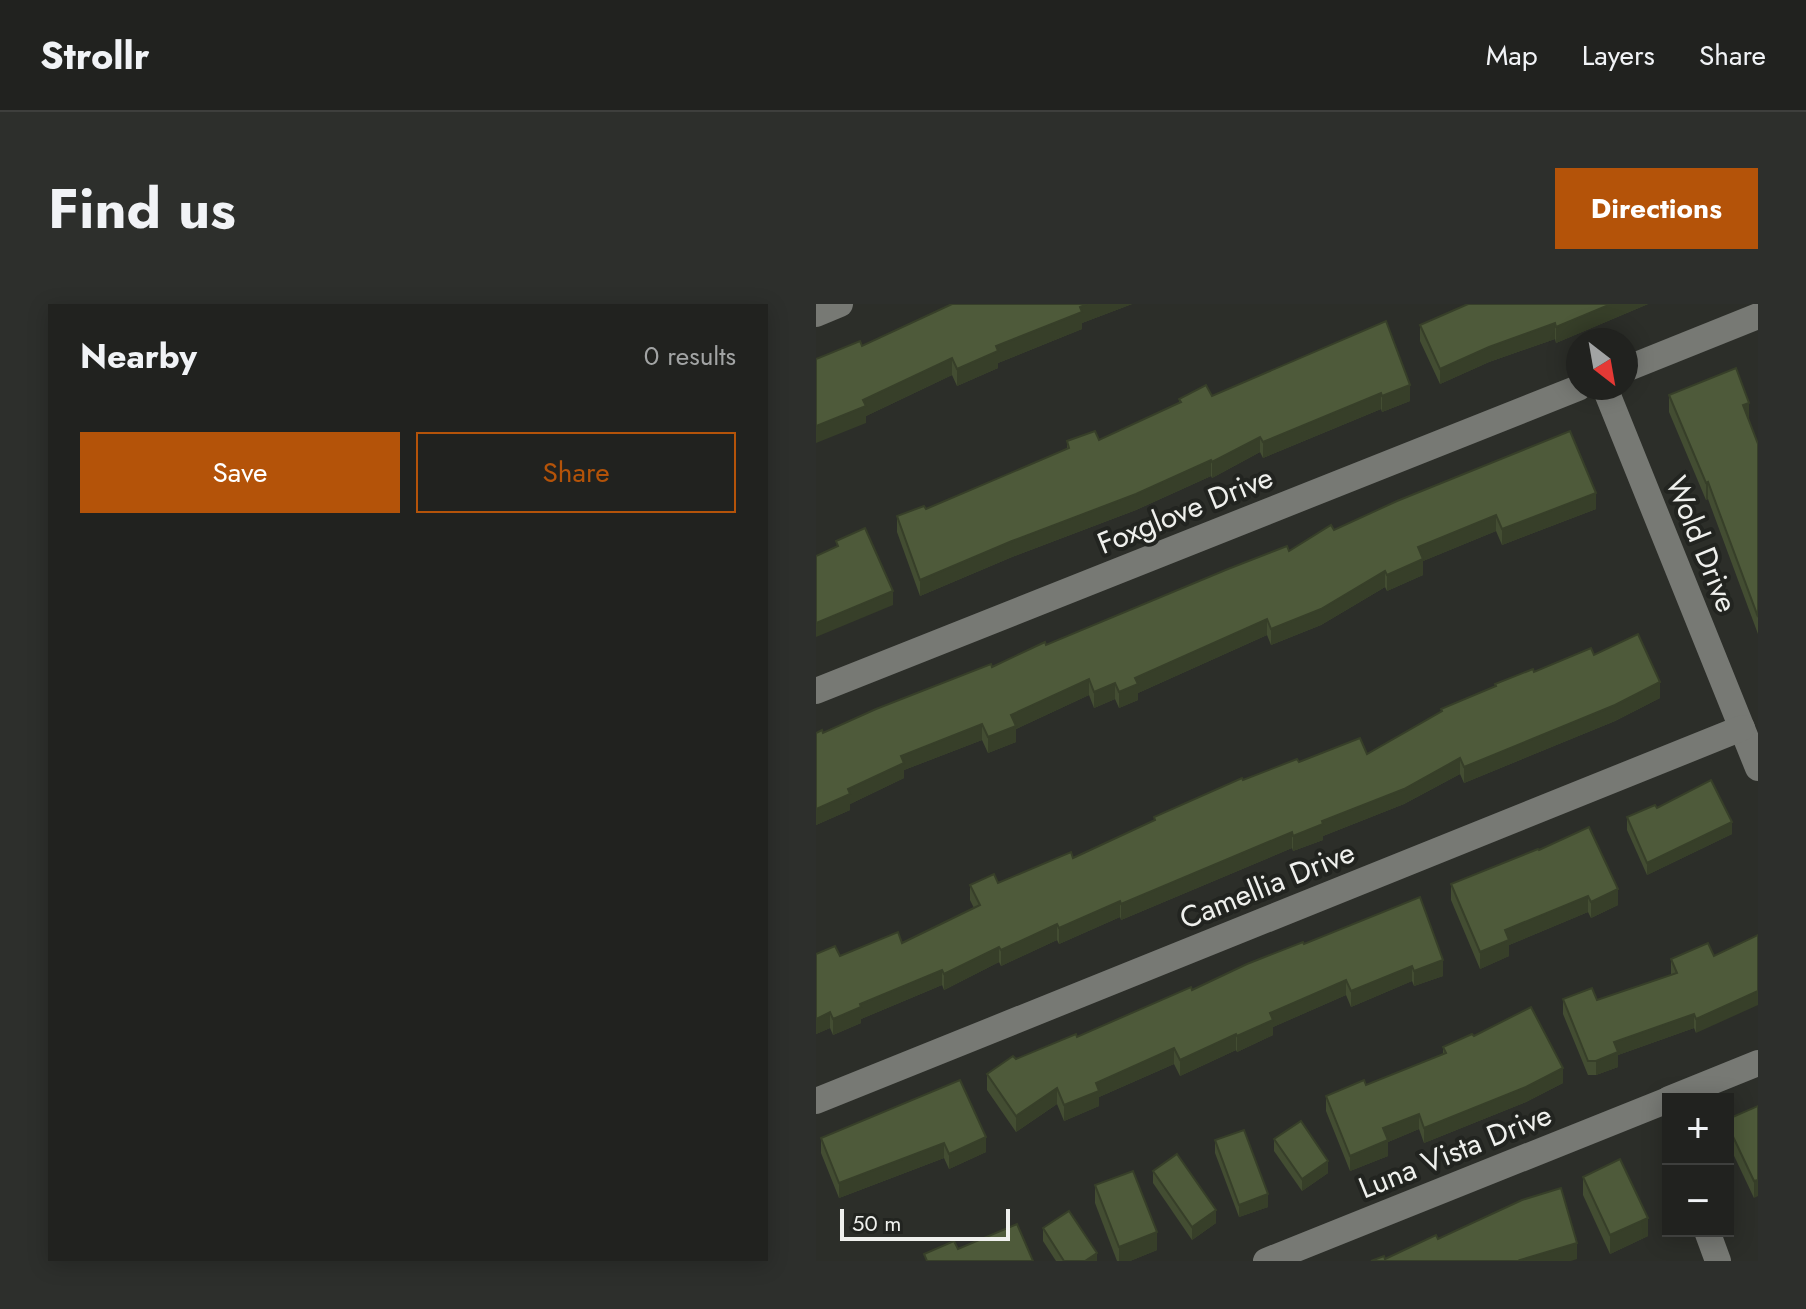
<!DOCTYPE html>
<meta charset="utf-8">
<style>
body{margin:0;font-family:Jost,sans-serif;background:#2d2f2c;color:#f1f3f6}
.controls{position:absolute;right:24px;bottom:24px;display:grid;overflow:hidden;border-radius:0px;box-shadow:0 4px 20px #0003}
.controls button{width:72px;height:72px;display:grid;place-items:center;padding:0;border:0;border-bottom:2px solid #3e3f3d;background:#21221f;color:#f1f3f6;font:40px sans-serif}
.compass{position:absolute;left:750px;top:24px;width:72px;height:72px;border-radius:50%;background:#21221f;box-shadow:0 4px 20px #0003;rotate:149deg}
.scale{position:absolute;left:24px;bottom:20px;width:170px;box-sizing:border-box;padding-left:8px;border:4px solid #eff0ed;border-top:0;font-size:22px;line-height:28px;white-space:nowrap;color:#eff0ed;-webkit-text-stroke:6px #222420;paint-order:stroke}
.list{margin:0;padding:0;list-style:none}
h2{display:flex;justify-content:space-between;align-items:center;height:104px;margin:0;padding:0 32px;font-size:34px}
h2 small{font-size:26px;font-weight:400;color:#a2a4a4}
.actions{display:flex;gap:16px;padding:24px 32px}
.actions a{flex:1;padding:18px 0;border:2px solid #b45309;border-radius:0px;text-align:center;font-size:28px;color:#b45309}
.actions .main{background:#b45309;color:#fff}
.map{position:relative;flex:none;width:942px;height:957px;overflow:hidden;border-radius:0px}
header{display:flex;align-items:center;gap:48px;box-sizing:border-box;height:112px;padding:0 40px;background:#21221f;border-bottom:2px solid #3e3f3d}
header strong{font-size:38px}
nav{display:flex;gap:44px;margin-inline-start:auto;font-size:28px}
.intro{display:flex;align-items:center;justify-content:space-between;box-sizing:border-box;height:192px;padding:0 48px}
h1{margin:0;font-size:56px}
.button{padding:20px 36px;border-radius:0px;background:#b45309;color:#fff;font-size:28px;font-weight:700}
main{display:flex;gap:48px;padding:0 48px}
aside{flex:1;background:#21221f;border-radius:0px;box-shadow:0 4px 20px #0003}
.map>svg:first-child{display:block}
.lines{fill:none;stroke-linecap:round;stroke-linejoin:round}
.street{stroke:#777974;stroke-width:26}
.wall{fill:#434d32}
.shaded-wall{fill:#373f29}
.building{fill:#4e5a3a;stroke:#373f29;stroke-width:2}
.labels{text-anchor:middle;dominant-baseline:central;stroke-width:8;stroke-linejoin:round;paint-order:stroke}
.street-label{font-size:30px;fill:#eff0ed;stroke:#222420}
</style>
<header>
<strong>Strollr</strong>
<nav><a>Map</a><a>Layers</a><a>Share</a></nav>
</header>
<div class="intro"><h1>Find us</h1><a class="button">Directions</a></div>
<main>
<aside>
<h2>Nearby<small>0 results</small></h2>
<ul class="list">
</ul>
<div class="actions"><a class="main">Save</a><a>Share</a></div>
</aside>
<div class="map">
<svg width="942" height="957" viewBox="0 0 942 957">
<rect width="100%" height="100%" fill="#2c2e29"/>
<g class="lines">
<g class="street">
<polyline points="0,10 24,0"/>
<polyline points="810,65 942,12"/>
<polyline points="789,84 942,464"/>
<polyline points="0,387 762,84"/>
<polyline points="853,795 942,759"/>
<polyline points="0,797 926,424"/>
<polyline points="891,927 902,957"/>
<polyline points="450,957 852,796"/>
</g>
</g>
<g class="wall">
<polygon points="136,0 316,0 266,19 266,25 182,59 182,64 141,82 136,71 50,112 50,119 46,42"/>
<polygon points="652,0 832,0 740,39 739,35 673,58 624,80 604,37 604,21"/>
<polygon points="570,17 594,97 566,108 565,105 447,154 444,148 396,174 395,172 320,206 196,253 104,292 81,228 81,212 110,205 251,146 251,137 283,136 363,99 363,95 396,92"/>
<polygon points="853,91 933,116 942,140 942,330 892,195 890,196 853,108"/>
<polygon points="581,197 780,205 686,241 680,227 607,257 607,271 571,287 569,283 505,321 455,341 451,331 322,389 322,396 303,404 299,395 278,404 273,391 200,425 200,438 172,449 166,436 88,466 88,474 34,500 34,506 0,521 0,429 7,429 473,247"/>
<polygon points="778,351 844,394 799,417 648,479 644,470 588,500 507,532 507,536 477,547 476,544 305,616 304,613 243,640 241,636 185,662 183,658 128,686 126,681 45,715 45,719 17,731 14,724 0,730 0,650 24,652 86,639 158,604 154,596 154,581 182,579 257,554 338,517 338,513 427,476 483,458 551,450 625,408 625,405 679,383 679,380"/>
<polygon points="841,504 916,530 831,571 811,526 811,513"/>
<polygon points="723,546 802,601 775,614 772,608 693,641 693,652 664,665 635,596 635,580"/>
<polygon points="604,593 627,672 598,682 596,677 535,703 530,691 457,723 457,731 421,748 420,746 364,772 358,760 283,793 283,802 248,817 241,800 200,828 171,786 171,770 200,755 261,733"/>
<polygon points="892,639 880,729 878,724 802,751 802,763 780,771 772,771 747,710 747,695 781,696 855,671 855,655"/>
<polygon points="658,732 747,779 710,798 608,839 603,825 572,838 572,852 534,867 510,807 510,792 550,781 627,750 627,743"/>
<polygon points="144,776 170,848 133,865 128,854 23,894 5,849 5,834"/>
<polygon points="942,802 938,894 912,839 912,815"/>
<polygon points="458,835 512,869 486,887 458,847"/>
<polygon points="399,836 452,903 423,913 399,849"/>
<polygon points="337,867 400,919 376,936 337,879"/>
<polygon points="767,873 832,932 794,950 767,891"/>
<polygon points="279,881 341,946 314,957 301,957 279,899"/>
<polygon points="227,924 281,957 240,957 227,937"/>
</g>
<g class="shaded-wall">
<polygon points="271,0 316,0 266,19 266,25 182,59 182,64 141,82 141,65 180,42"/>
<polygon points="795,0 832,0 740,39 740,23"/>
<polygon points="739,19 739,35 673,58 624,80 624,65 673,43"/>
<polygon points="136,54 136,71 50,112 50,119 0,139 0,122 47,96"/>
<polygon points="594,81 594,97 566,108 566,92"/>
<polygon points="565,89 565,105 447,154 447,138"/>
<polygon points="933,99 933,116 927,118 927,101"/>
<polygon points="444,133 444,148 396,174 396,158"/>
<polygon points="395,156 395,172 320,206 196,253 104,292 104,276 196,237"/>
<polygon points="892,178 892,195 890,196 890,179"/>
<polygon points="780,189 780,205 686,241 686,225"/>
<polygon points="680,211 680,227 607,257 607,271 571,287 571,271 602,243"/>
<polygon points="569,267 569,283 505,321 455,341 455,325"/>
<polygon points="77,287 77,301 0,333 0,319"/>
<polygon points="451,315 451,331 322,389 322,396 303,404 303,388 319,374"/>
<polygon points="273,375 273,391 200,425 200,438 172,449 172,433 195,411"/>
<polygon points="844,378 844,394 799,417 648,479 648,463"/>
<polygon points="299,379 299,395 278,404 278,388"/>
<polygon points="166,420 166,436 88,466 88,474 34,500 34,506 0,521 0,505 85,452"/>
<polygon points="644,454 644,470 588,500 507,532 507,536 477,547 477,532 506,517"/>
<polygon points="916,518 916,530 831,571 831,559"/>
<polygon points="476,528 476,544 305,616 305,600"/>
<polygon points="802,585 802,601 775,614 775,598"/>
<polygon points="772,592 772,608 693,641 693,652 664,665 664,648 689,626"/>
<polygon points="304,597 304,613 243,640 243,624"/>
<polygon points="241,620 241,636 185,662 185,646"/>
<polygon points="183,643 183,658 128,686 128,670"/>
<polygon points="627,656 627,672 598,682 598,667"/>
<polygon points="596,662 596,677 535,703 535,687"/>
<polygon points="126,666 126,681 45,715 45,719 17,731 17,715 44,700"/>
<polygon points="530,676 530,691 457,723 457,731 421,748 421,732 454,709"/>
<polygon points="942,687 942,701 880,729 880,715"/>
<polygon points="14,708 14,724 0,730 0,715"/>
<polygon points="878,710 878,724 802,751 802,763 780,771 780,757 798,738"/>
<polygon points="420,730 420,746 364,772 364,756"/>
<polygon points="358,744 358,760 283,793 283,802 248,817 248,801 280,779"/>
<polygon points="747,764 747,779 710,798 608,839 608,824"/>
<polygon points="241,784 241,800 200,828 200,812"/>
<polygon points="603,810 603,825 572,838 572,852 534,867 534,852 567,824"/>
<polygon points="170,833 170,848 133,865 133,850"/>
<polygon points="128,839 128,854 23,894 23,879"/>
<polygon points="512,857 512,869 486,887 486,875"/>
<polygon points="942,876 942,892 938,894 938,877"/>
<polygon points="452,890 452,903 423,913 423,901"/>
<polygon points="400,906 400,919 376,936 376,923"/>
<polygon points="832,914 832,932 794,950 794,931"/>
<polygon points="341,928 341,946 314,957 303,957 303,943"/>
<polygon points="761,939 761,955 755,957 704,957 704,956"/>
<polygon points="281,949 281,957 269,957"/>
</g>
<g class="building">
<polygon points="136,0 271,0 264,3 266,8 180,42 182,47 141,65 136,54 47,96 50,102 0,122 0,55 44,37 46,42"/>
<polygon points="652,0 795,0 740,23 739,19 673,43 624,65 604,21"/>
<polygon points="570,17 594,81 566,92 565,89 447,138 444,133 396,158 395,156 320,190 196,237 104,276 81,212 108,202 110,205 253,144 251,137 279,127 283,136 365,98 363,95 390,81 396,92"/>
<polygon points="920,64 933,99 927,101 942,140 942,313 892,178 890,179 853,91"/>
<polygon points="754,127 780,189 686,225 680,211 602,243 607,255 571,271 569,267 505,305 455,325 451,315 319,374 322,380 303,388 299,379 278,388 273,375 195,411 200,422 172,433 166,420 85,452 88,459 32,485 34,490 0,505 0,429 6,426 7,429 60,405 175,360 176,363 229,338 230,341 412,265 471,242 473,247 515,221 518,226 581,197"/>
<polygon points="49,224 77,287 0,319 0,252 22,242 20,237"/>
<polygon points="822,330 844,378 799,401 648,463 644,454 588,485 506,517 507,520 477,532 476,528 305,600 304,597 243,624 241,620 185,646 183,643 128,670 126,666 44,700 45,703 17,715 14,708 0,715 0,650 19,642 24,652 82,628 86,639 164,601 154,581 178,570 182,579 255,548 257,554 339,516 338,513 426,474 427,476 481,455 483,458 544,434 551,450 626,407 625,405 680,382 679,380 717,365 718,368 775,344 778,351"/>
<polygon points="895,476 916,518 831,559 811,513 839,501 841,504"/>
<polygon points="773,523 802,585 775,598 772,592 689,626 693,636 664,648 635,580 722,545 723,546"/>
<polygon points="604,593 627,656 598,667 596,662 535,687 530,676 454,709 457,716 421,732 420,730 364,756 358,744 280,779 283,787 248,801 241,784 200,812 171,770 197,752 200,755 260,730 261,733 375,683 376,686 431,660 487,638 488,640"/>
<polygon points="942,631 942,687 880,715 878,710 798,738 802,748 780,757 772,757 747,695 776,684 781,696 861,669 855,655 892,639 898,652"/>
<polygon points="715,703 747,764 710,783 608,824 603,810 567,824 572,836 534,852 510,792 548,776 550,781 630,749 627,743 656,730 658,732"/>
<polygon points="144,776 170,833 133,850 128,839 23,879 5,834"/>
<polygon points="942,802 942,876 938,877 912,822 912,815"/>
<polygon points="485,817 512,857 486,875 458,835"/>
<polygon points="428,826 452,890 423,901 399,836"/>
<polygon points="361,850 400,906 376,923 337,867"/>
<polygon points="804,855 832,914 794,931 767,873"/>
<polygon points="317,867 341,928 303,943 279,881"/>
<polygon points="745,884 761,939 704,956 705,957 555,957 568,952 569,955 620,931 622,935 706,896"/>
<polygon points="253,907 281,949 269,957 248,957 227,924"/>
<polygon points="201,920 217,957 111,957 108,950 138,937 142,945"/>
</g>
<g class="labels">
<g class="street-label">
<text transform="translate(369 206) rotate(-22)">Foxglove Drive</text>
<text transform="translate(886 240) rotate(68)">Wold Drive</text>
<text transform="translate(451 581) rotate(-22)">Camellia Drive</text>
<text transform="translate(639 847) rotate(-22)">Luna Vista Drive</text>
</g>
</g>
</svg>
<div class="controls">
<button>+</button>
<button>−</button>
</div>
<svg class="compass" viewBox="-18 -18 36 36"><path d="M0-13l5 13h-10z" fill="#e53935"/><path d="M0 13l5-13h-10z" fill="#a2a4a4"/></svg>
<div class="scale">50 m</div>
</div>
</main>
